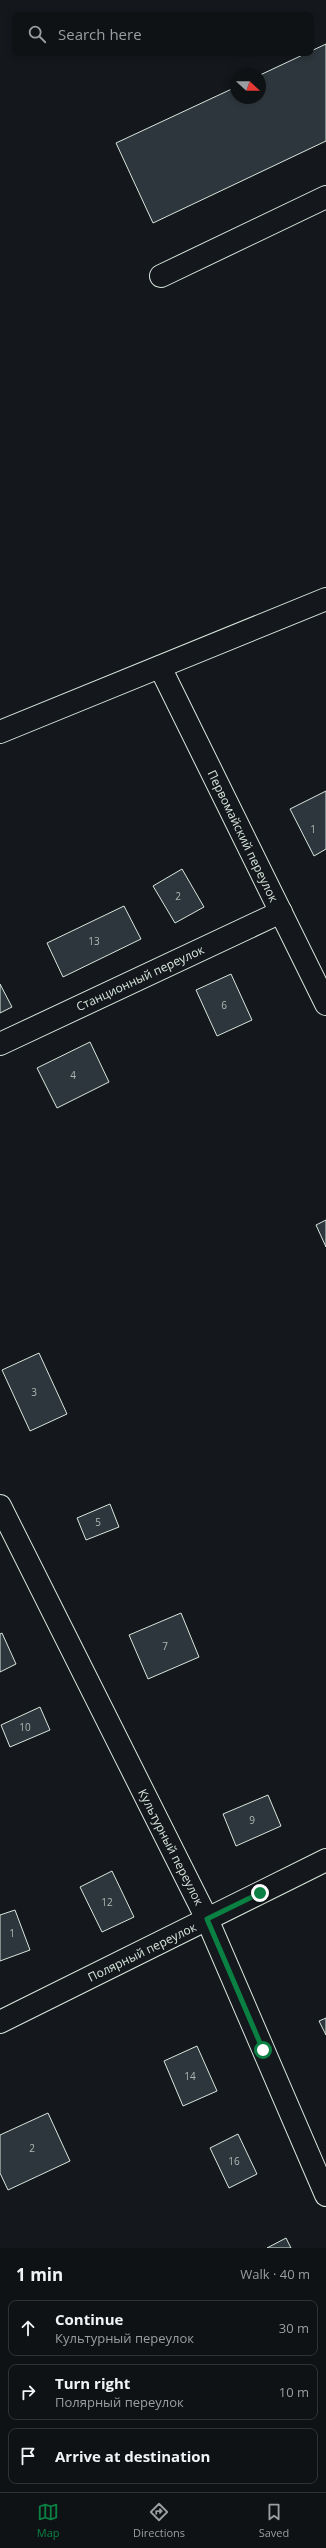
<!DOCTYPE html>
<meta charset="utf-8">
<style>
body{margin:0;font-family:"Open Sans",sans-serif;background:#1d2022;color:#f1f3f6}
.compass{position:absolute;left:230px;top:68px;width:36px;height:36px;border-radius:50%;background:#0f1215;box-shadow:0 2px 6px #0003;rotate:111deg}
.stop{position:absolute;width:12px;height:12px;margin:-9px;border:3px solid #0b8043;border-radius:50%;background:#fff}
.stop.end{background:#0b8043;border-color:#fff;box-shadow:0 1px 4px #0008}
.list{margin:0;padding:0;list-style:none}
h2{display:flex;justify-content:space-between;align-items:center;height:52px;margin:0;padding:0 16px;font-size:17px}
h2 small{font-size:13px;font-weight:400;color:#9b9ea0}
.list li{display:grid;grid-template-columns:26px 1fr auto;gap:12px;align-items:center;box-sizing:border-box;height:56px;margin:0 8px 8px;padding:0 8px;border:1px solid #2f3234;border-radius:8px}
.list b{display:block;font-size:15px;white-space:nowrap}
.list p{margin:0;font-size:13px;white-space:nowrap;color:#9b9ea0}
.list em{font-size:13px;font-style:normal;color:#9b9ea0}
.icon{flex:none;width:22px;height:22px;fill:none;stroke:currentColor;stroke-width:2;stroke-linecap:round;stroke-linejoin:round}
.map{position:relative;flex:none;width:326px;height:2248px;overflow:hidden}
.search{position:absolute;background:#0f1215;box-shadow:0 2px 6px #0003;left:12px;right:12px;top:12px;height:44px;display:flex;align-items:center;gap:10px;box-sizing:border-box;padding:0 14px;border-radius:8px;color:#9b9ea0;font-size:15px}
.sheet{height:244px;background:#0f1215}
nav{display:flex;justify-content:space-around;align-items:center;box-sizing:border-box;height:56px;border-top:1px solid #2f3234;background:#0f1215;font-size:11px;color:#9b9ea0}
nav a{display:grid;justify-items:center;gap:2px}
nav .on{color:#0b8043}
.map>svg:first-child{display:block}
.building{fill:#2c363c;stroke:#d8e6dc}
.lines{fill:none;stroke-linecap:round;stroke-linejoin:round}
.minor-casing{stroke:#d8e6dc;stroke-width:24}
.minor{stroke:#14181c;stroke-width:22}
.route{stroke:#0b8043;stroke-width:5}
.labels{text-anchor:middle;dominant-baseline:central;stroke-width:3;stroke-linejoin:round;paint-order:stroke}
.number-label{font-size:10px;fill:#adbab4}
.street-label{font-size:12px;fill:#d8e6dc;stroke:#14181c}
</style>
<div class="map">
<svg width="326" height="2248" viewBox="0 0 326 2248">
<rect width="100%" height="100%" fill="#14181c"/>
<g class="building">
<polygon points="326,44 326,141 153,223 116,143 236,87 236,98 260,98 260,75"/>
<polygon points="326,791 326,849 314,856 290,809"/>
<polygon points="182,869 204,907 175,923 153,886"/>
<polygon points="124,906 141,939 63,977 47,943"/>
<polygon points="231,974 252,1020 217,1036 196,990"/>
<polygon points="0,984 12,1007 0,1013"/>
<polygon points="90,1042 109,1082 57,1108 37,1068"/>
<polygon points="326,1220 326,1247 316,1225"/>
<polygon points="39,1353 67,1414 30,1431 2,1370"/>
<polygon points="110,1504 119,1527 86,1540 77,1518"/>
<polygon points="181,1613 199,1657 148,1679 129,1635"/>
<polygon points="2,1633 16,1664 0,1672 0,1634"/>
<polygon points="40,1707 50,1730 10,1747 1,1725"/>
<polygon points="268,1795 281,1826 236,1846 223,1814"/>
<polygon points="112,1871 134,1917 102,1932 80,1887"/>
<polygon points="15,1910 30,1950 0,1961 0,1915"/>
<polygon points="326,2018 326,2035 319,2021"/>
<polygon points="197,2046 217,2091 183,2106 164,2061"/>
<polygon points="48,2113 70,2161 8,2190 0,2173 0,2135"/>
<polygon points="238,2134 257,2174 229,2188 210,2148"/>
<polygon points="286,2238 291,2248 267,2248"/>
</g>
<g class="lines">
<defs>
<g id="minor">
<polyline points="161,276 326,197"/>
<polyline points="160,667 326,1004"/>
<polyline points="0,732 326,599"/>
<polyline points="0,1044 281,912"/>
<polyline points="0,1506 207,1919 326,2195"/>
<polyline points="0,2022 326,1860"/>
</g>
</defs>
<use href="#minor" class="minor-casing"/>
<use href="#minor" class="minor"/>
</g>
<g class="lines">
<polyline class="route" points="260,1893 207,1919 263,2050"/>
</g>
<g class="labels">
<g class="number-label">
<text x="313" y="829">1</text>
<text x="178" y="896">2</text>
<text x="94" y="941">13</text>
<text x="224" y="1005">6</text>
<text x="73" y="1075">4</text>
<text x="34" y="1392">3</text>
<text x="98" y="1522">5</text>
<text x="165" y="1646">7</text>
<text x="25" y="1727">10</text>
<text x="252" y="1820">9</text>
<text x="107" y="1902">12</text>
<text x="12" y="1933">1</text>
<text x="190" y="2076">14</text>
<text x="32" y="2148">2</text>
<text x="234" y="2161">16</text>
</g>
<g class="street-label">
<text transform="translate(243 836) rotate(64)">Первомайский переулок</text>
<text transform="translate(140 978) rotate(-25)">Станционный переулок</text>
<text transform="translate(171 1847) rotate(63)">Культурный переулок</text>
<text transform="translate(142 1952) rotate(-26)">Полярный переулок</text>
</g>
</g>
</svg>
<svg class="compass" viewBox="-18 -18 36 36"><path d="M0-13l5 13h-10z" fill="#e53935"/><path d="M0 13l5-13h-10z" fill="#9b9ea0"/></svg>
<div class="stop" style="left:263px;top:2050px"></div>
<div class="stop end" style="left:260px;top:1893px"></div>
<div class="search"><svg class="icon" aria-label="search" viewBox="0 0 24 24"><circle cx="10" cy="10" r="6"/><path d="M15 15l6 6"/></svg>Search here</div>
</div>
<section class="sheet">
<h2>1 min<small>Walk · 40 m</small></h2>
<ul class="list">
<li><svg class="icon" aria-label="ahead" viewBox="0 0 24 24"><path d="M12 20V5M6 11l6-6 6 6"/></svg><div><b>Continue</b><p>Культурный переулок</p></div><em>30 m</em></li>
<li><svg class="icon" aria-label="right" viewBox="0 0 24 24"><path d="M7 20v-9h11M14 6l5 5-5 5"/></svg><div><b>Turn right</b><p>Полярный переулок</p></div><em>10 m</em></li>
<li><svg class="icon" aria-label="arrive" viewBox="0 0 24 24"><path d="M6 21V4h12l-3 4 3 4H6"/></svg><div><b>Arrive at destination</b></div></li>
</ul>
</section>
<nav>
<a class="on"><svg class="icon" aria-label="map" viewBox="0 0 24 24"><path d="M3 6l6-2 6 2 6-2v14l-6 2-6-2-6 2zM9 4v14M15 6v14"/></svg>Map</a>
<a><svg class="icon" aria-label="directions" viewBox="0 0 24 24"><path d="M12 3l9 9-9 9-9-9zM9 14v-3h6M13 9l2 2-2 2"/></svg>Directions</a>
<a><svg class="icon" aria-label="saved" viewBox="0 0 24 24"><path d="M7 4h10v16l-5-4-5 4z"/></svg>Saved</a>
</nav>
